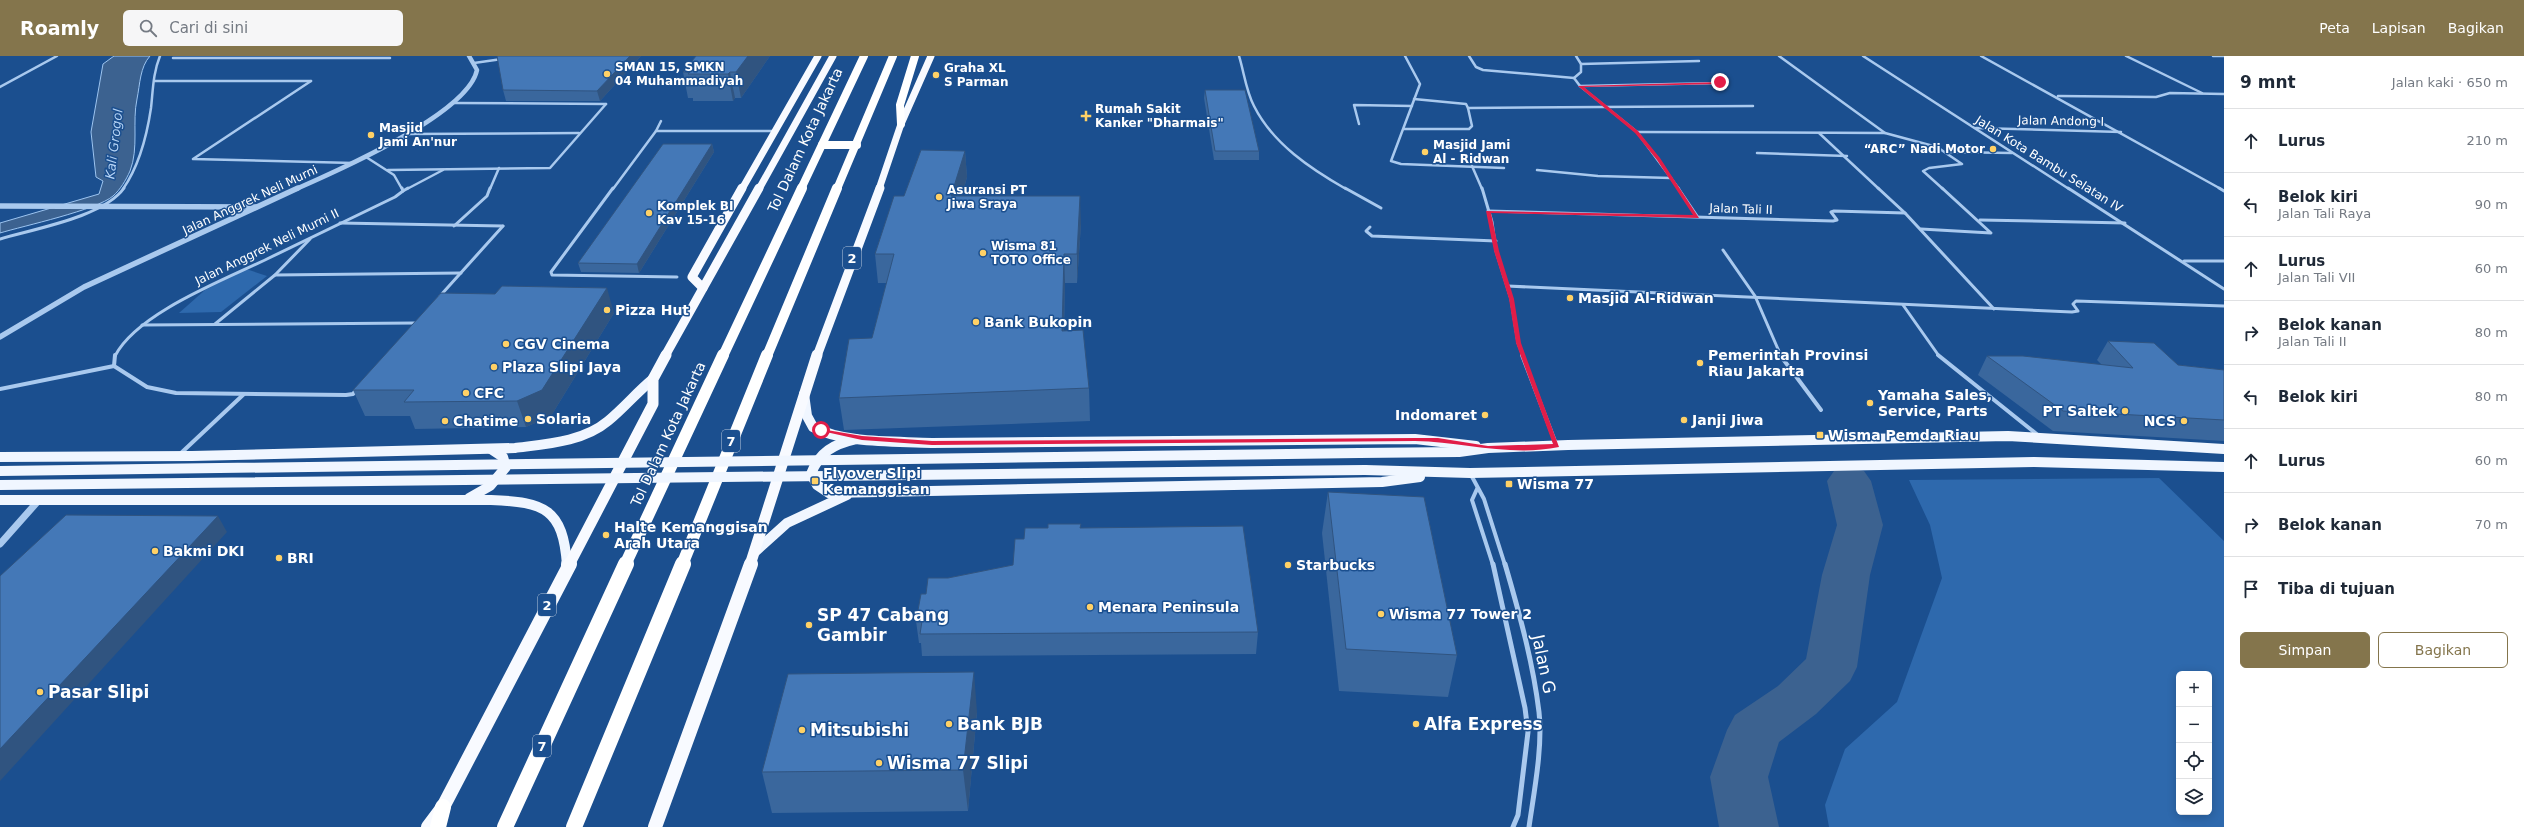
<!DOCTYPE html>
<html lang="id">
<meta charset="utf-8">
<style>
body{margin:0;font-family:"DejaVu Sans",sans-serif;background:#f6f6f7;color:#1f2937}
.controls{position:absolute;right:12px;bottom:12px;display:grid;overflow:hidden;border-radius:6px;box-shadow:0 2px 10px #0003}
.controls button{width:36px;height:36px;display:grid;place-items:center;padding:0;border:0;border-bottom:1px solid #e0e1e3;background:#fff;color:#1f2937;font:20px sans-serif}
.stop{position:absolute;width:12px;height:12px;margin:-9px;border:3px solid #e11d48;border-radius:50%;background:#fff}
.stop.end{background:#e11d48;border-color:#fff;box-shadow:0 1px 4px #0008}
.list{margin:0;padding:0;list-style:none}
h2{display:flex;justify-content:space-between;align-items:center;height:52px;margin:0;padding:0 16px;font-size:17px}
h2 small{font-size:13px;font-weight:400;color:#747a83}
.list li{display:grid;grid-template-columns:26px 1fr auto;gap:12px;align-items:center;box-sizing:border-box;height:64px;padding:0 16px;border-top:1px solid #e0e1e3}
.list b{display:block;font-size:15px;white-space:nowrap}
.list p{margin:0;font-size:13px;white-space:nowrap;color:#747a83}
.list em{font-size:13px;font-style:normal;color:#747a83}
.actions{display:flex;gap:8px;padding:12px 16px}
.actions a{flex:1;padding:9px 0;border:1px solid #84754c;border-radius:6px;text-align:center;font-size:14px;color:#84754c}
.actions .main{background:#84754c;color:#fff}
.icon{flex:none;width:22px;height:22px;fill:none;stroke:currentColor;stroke-width:2;stroke-linecap:round;stroke-linejoin:round}
.map{position:relative;flex:none;width:2224px;height:771px;overflow:hidden}
header{display:flex;align-items:center;gap:24px;box-sizing:border-box;height:56px;padding:0 20px;background:#84754c;color:#fff}
header strong{font-size:19px}
nav{display:flex;gap:22px;margin-inline-start:auto;font-size:14px}
.search{width:280px;height:36px;background:#f6f6f7;display:flex;align-items:center;gap:10px;box-sizing:border-box;padding:0 14px;border-radius:6px;color:#747a83;font-size:15px}
main{display:flex}
aside{flex:1;background:#fff}
.map>svg:first-child{display:block}
.green{fill:#2e69ad;fill-rule:evenodd}
.water{fill:#3c6290;stroke:#9cc4f0}
.lines{fill:none;stroke-linecap:round;stroke-linejoin:round}
.river{fill:#3c6290;fill-rule:evenodd}
.minor-far3{stroke:#a9c9ee;stroke-width:2.5}
.minor-far2{stroke:#a9c9ee;stroke-width:3}
.minor-far1{stroke:#a9c9ee;stroke-width:4}
.minor{stroke:#a9c9ee;stroke-width:5}
.tertiary-far2{stroke:#a9c9ee;stroke-width:4.5}
.tertiary-far1{stroke:#a9c9ee;stroke-width:5.5}
.tertiary{stroke:#a9c9ee;stroke-width:7}
.primary-far1{stroke:#f0f6ff;stroke-width:10}
.primary{stroke:#f0f6ff;stroke-width:12}
.trunk-far3{stroke:#f8faff;stroke-width:7}
.trunk-far2{stroke:#f8faff;stroke-width:9}
.trunk-far1{stroke:#f8faff;stroke-width:11}
.trunk{stroke:#f8faff;stroke-width:14}
.motorway-far3{stroke:#fff;stroke-width:8}
.motorway-far2{stroke:#fff;stroke-width:10}
.motorway-far1{stroke:#fff;stroke-width:12}
.motorway{stroke:#fff;stroke-width:16}
.primary-bridge{stroke:#f0f6ff;stroke-width:10}
.wall{fill:#3a679d}
.shaded-wall{fill:#305480}
.building{fill:#4478b7;stroke:#305480}
.route{fill:#e11d48}
.poi-dot{fill:#ffd166;stroke:#1b4f8f;stroke-width:1.5}
.labels{text-anchor:middle;dominant-baseline:central;stroke-width:3;stroke-linejoin:round;paint-order:stroke}
.far-poi-label{font-size:12px;font-weight:bold;fill:#fff;stroke:#1b4f8f;text-anchor:start}
.far-street-label{font-size:12px;fill:#fff;stroke:#1b4f8f}
.far-water-label{font-size:13px;font-style:italic;fill:#b5d3f5;stroke:#1b4f8f}
.shield{fill:#1b4f8f;stroke:#bbcadd;stroke-width:1}
.shield-label{font-size:13px;font-weight:bold;fill:#fff}
.street-label{font-size:14px;fill:#fff;stroke:#1b4f8f}
.poi-label{font-size:14px;font-weight:bold;fill:#fff;stroke:#1b4f8f;text-anchor:start}
.near-poi-label{font-size:17px;font-weight:bold;fill:#fff;stroke:#1b4f8f;text-anchor:start}
.near-street-label{font-size:17px;fill:#fff;stroke:#1b4f8f}
</style>
<header>
<strong>Roamly</strong>
<div class="search"><svg class="icon" aria-label="search" viewBox="0 0 24 24"><circle cx="10" cy="10" r="6"/><path d="M15 15l6 6"/></svg>Cari di sini</div>
<nav><a>Peta</a><a>Lapisan</a><a>Bagikan</a></nav>
</header>
<main>
<div class="map">
<svg width="2224" height="771" viewBox="0 0 2224 771">
<rect width="100%" height="100%" fill="#1b4f8f"/>
<g class="green">
<polygon points="246,213 267,220 221,256 179,257 205,234"/>
<path d="M2159 422 2224 485V771H1829L1825 749 1845 693 1897 646 1942 522 1930 469 1909 424ZM2179 618H2209V756H2179Z"/>
</g>
<path class="water" d="M114 0H150C140 11 140 28 137 43 132 66 139 92 130 115 126 124 120 134 113 140 97 154 23 170 0 177V167L99 138 103 125 96 121 91 76 103 8Z"/>
<g class="lines">
<polygon class="river" points="1849,412 1864,415 1871,425 1883,469 1870,519 1857,611 1850,625 1816,658 1779,686 1768,721 1779,771 1719,771 1710,721 1727,674 1735,659 1778,630 1806,603 1822,519 1837,469 1827,425 1834,415"/>
<g class="minor-far3">
<path d="M1239 0C1244 16 1246 35 1254 50 1273 88 1311 113 1346 133"/>
<polyline points="1405,0 1420,28 1391,105 1401,108 1504,112"/>
<polyline points="1469,0 1476,11 1483,14 1574,22"/>
<polyline points="1576,0 1581,8 1581,16 1574,22 1580,30 1637,76 1679,133"/>
<polyline points="1779,0 1885,77"/>
<polyline points="1863,0 2069,133"/>
<polyline points="1981,0 2221,133"/>
<polyline points="2126,0 2202,37"/>
<polyline points="2213,0 2224,0"/>
<polyline points="173,2 390,2"/>
<polyline points="474,7 502,3"/>
<polyline points="1581,8 1699,5"/>
<polyline points="155,25 311,25"/>
<polyline points="311,25 193,103 353,107"/>
<polyline points="1580,30 1720,27"/>
<polyline points="0,31 57,0"/>
<polyline points="2058,40 2156,41 2170,37 2224,38"/>
<polyline points="1414,43 1466,48 1468,52 1753,50"/>
<polyline points="454,47 606,48"/>
<polyline points="661,65 656,75 775,75"/>
<polyline points="1359,68 1354,49 1412,50"/>
<polyline points="1976,72 2121,76"/>
<polyline points="1404,73 1469,73 1472,70 1468,52"/>
<polyline points="1637,76 1885,77 1937,91 1962,108 1929,112 1923,115 1943,133"/>
<polyline points="1819,77 1879,133"/>
<polyline points="407,78 579,77"/>
<polyline points="1947,96 2012,97"/>
<polyline points="1757,97 1847,100"/>
<polyline points="366,101 394,119 402,133"/>
<polyline points="1472,110 1482,133"/>
<polyline points="388,114 550,112 606,48"/>
<polyline points="1537,114 1598,120 1671,122"/>
<path d="M123 133C139 110 147 79 151 52 153 34 153 17 160 0"/>
<polyline points="407,133 443,114"/>
<polyline points="490,133 499,112"/>
<polyline points="613,133 656,75"/>
</g>
<g class="minor-far2">
<polyline points="613,132 551,216 552,219 677,221"/>
<polyline points="1345,132 1381,152"/>
<polyline points="1482,132 1492,166 1496,195 1511,243 1518,287 1523,300"/>
<polyline points="1678,132 1697,160"/>
<polyline points="1878,132 1905,157 1994,253"/>
<polyline points="2068,132 2224,233"/>
<polyline points="2219,132 2224,135"/>
<polyline points="403,135 408,132"/>
<polyline points="1488,155 1833,165 1837,164 1831,156 1834,155 1905,157"/>
<polyline points="1980,164 2125,167"/>
<polyline points="340,167 503,170"/>
<polyline points="454,170 487,140 490,132"/>
<polyline points="1370,171 1366,175 1372,180 1496,185"/>
<polyline points="1921,173 1991,177 1942,132"/>
<path d="M0 183C33 173 104 161 124 132"/>
<polyline points="1723,194 1755,240 1781,300"/>
<polyline points="2184,205 2224,205"/>
<polyline points="275,219 461,217"/>
<polyline points="1507,230 2072,256 2078,255 2073,248 2076,245 2224,250"/>
<polyline points="440,240 503,170"/>
<polyline points="1903,249 1939,300"/>
<polyline points="215,268 275,219 310,183"/>
<polyline points="142,269 415,267"/>
<path d="M115 300C137 257 224 224 267 203 309 183 352 162 395 141L403 135 402 132"/>
</g>
<g class="minor-far1">
<polyline points="115,299 114,310 147,331 176,337 346,339 353,338 357,333"/>
<polyline points="1522,299 1556,388"/>
<polyline points="1780,299 1821,354"/>
<polyline points="1938,299 2039,380"/>
<polyline points="0,333 114,310"/>
<polyline points="180,398 244,338"/>
<polyline points="1470,417 1484,443 1505,509"/>
<polyline points="1477,433 1472,444 1493,509"/>
</g>
<g class="minor">
<polyline points="1493,508 1525,652 1528,676 1518,759 1513,771"/>
<path d="M1505 508C1519 556 1533 606 1539 656 1543 690 1534 736 1529 771"/>
</g>
<path class="tertiary-far2" d="M296 133C337 115 468 58 477 14L469 0"/>
<g class="tertiary-far1">
<polyline points="0,150 256,151"/>
<polyline points="0,281 84,231 298,132"/>
</g>
<polyline class="tertiary" points="0,488 39,444"/>
<g class="primary-far1">
<path d="M804 338 807 360 813 371C844 388 897 385 932 387L1415 383 1476 390"/>
<path d="M856 383C834 388 819 396 811 418L817 429 829 437 1382 426 1420 421"/>
<polyline points="1359,397 1459,396 1488,392 1568,389 2008,380 2224,393"/>
<path d="M0 401 192 400 515 392C546 388 583 386 608 365 624 352 637 336 653 323"/>
<polyline points="1365,414 1470,417 2034,406 2224,411"/>
<polyline points="469,442 490,430 506,411 503,401 491,393"/>
<path d="M0 444H491C545 446 563 453 567 509"/>
<polyline points="756,495 787,467 847,439"/>
</g>
<polyline class="primary" points="567,508 567,511"/>
<g class="trunk-far3">
<polyline points="742,133 818,0"/>
<polyline points="759,133 833,0"/>
<polyline points="879,133 901,68 931,0"/>
</g>
<g class="trunk-far2">
<polyline points="703,232 692,221 742,132"/>
<polyline points="665,300 759,132"/>
<polyline points="817,300 880,132"/>
</g>
<g class="trunk-far1">
<polyline points="569,509 653,348 653,323 666,299"/>
<polyline points="750,509 817,299"/>
</g>
<g class="trunk">
<polyline points="428,771 443,751 570,508"/>
<polyline points="655,771 751,508"/>
</g>
<g class="motorway-far3">
<polyline points="901,68 900,49 915,0"/>
<polyline points="822,89 857,89"/>
<polyline points="801,133 864,0"/>
<polyline points="837,133 893,0"/>
</g>
<g class="motorway-far2">
<polyline points="723,300 802,132"/>
<polyline points="767,300 837,132"/>
</g>
<g class="motorway-far1">
<polyline points="625,509 723,299"/>
<polyline points="682,509 767,299"/>
</g>
<g class="motorway">
<polyline points="438,771 443,751"/>
<polyline points="505,771 626,508"/>
<polyline points="574,771 683,508"/>
</g>
<g class="primary-bridge">
<polyline points="0,415 1359,397"/>
<polyline points="0,429 1365,414"/>
</g>
</g>
<g class="wall">
<polygon points="641,0 600,45 506,45 503,34"/>
<polygon points="770,0 741,42 735,42 733,45 693,45 693,42 688,42 683,16"/>
<polygon points="1205,34 1259,95 1259,104 1214,104 1204,42"/>
<polygon points="712,88 714,96 639,217 581,216 578,207"/>
<polygon points="965,95 967,121 962,140 1081,168 1077,227 1065,227 1064,275 1089,332 1090,365 844,374 839,342 872,282 887,227 878,227 875,198 904,140"/>
<polygon points="614,257 551,360 526,371 415,373 410,360 365,360 353,334"/>
<polygon points="2108,285 2178,309 2224,314 2224,385 2053,375 1978,319 1987,300 2102,309 2097,304"/>
<polygon points="1328,436 1457,599 1448,641 1339,635 1322,477"/>
<polygon points="1081,472 1258,576 1256,598 922,600 921,587 919,587 916,565 926,538 948,522 1013,509 1024,483"/>
<polygon points="977,656 968,755 772,757 762,716"/>
</g>
<g class="shaded-wall">
<polygon points="630,0 641,0 600,45 597,35"/>
<polygon points="748,0 770,0 741,42 736,16"/>
<polygon points="730,16 735,42 733,45 728,18"/>
<polygon points="712,88 714,96 639,217 637,208"/>
<polygon points="965,95 967,121 954,168 951,140"/>
<polygon points="1080,140 1081,168 1077,227 1077,198"/>
<polygon points="1064,198 1065,227 1063,306 1062,275"/>
<polygon points="607,232 614,257 551,360 526,371 517,345"/>
<polygon points="218,460 227,476 0,725 0,693"/>
<polygon points="974,616 977,656 968,755 963,714"/>
</g>
<g class="building">
<polygon points="497,0 630,0 597,35 503,34"/>
<polygon points="696,0 748,0 736,16 730,16 728,18 688,18 690,16 683,16"/>
<polygon points="1205,34 1245,34 1259,95 1215,95"/>
<polygon points="663,88 712,88 637,208 578,207"/>
<polygon points="921,94 965,95 951,140 1080,140 1077,198 1064,198 1062,275 1083,274 1089,332 839,342 849,283 872,282 894,198 875,198 894,140 904,140"/>
<polygon points="502,230 607,232 542,334 517,345 404,346 414,334 353,334 441,237 495,238"/>
<polygon points="2108,285 2154,287 2178,309 2224,314 2224,364 2063,355 1987,300 2023,300 2133,312"/>
<polygon points="1328,436 1424,441 1457,599 1346,593"/>
<polygon points="66,459 218,460 0,693 0,520"/>
<polygon points="1048,468 1081,468 1080,472 1243,470 1258,576 920,578 922,565 916,565 921,538 926,538 928,522 948,522 1013,509 1015,483 1024,483 1025,472 1048,472"/>
<polygon points="974,616 963,714 762,716 788,618"/>
</g>
<path class="route" d="M1722 26 1720 28 1584 31 1638 75 1660 102 1699 162 1491 157 1499 195 1514 243 1521 287 1559 391C1511 401 1463 386 1415 385L932 389 862 384 817 374 821 373 862 380 932 385 1415 382H1438L1488 390 1553 388 1516 287 1509 243 1494 195 1486 155 1693 159 1657 104 1635 77 1578 30Z"/>
<g class="poi-dot">
<circle cx="607" cy="18" r="4"/>
<circle cx="936" cy="19" r="4"/>
<path d="M1084 54h4v4h4v4h-4v4h-4v-4h-4v-4h4z"/>
<circle cx="371" cy="79" r="4"/>
<circle cx="1993" cy="93" r="4"/>
<circle cx="1425" cy="96" r="4"/>
<circle cx="939" cy="141" r="4"/>
<circle cx="649" cy="157" r="4"/>
<circle cx="983" cy="197" r="4"/>
<circle cx="1570" cy="242" r="4"/>
<circle cx="607" cy="254" r="4"/>
<circle cx="976" cy="266" r="4"/>
<circle cx="506" cy="288" r="4"/>
<circle cx="1700" cy="307" r="4"/>
<circle cx="494" cy="311" r="4"/>
<circle cx="466" cy="337" r="4"/>
<circle cx="1870" cy="347" r="4"/>
<circle cx="2125" cy="355" r="4"/>
<circle cx="1485" cy="359" r="4"/>
<circle cx="528" cy="363" r="4"/>
<circle cx="1684" cy="364" r="4"/>
<circle cx="445" cy="365" r="4"/>
<circle cx="2184" cy="365" r="4"/>
<rect x="1816" y="375" width="8" height="8" rx="2"/>
<rect x="811" y="421" width="8" height="8" rx="2"/>
<rect x="1505" y="424" width="8" height="8" rx="2"/>
<circle cx="606" cy="479" r="4"/>
<circle cx="155" cy="495" r="4"/>
<circle cx="279" cy="502" r="4"/>
<circle cx="1288" cy="509" r="4"/>
<circle cx="1090" cy="551" r="4"/>
<circle cx="1381" cy="558" r="4"/>
<circle cx="809" cy="569" r="4"/>
<circle cx="40" cy="636" r="4"/>
<circle cx="949" cy="668" r="4"/>
<circle cx="1416" cy="668" r="4"/>
<circle cx="802" cy="674" r="4"/>
<circle cx="879" cy="707" r="4"/>
</g>
<g class="labels">
<g class="far-poi-label">
<text x="615" y="11">SMAN 15, SMKN<tspan x="615" dy="14">04 Muhammadiyah</tspan></text>
<text x="944" y="12">Graha XL<tspan x="944" dy="14">S Parman</tspan></text>
<text x="1095" y="53">Rumah Sakit<tspan x="1095" dy="14">Kanker "Dharmais"</tspan></text>
<text x="379" y="72">Masjid<tspan x="379" dy="14">Jami An'nur</tspan></text>
<text x="1433" y="89">Masjid Jami<tspan x="1433" dy="14">Al - Ridwan</tspan></text>
<text x="1985" y="93" text-anchor="end">“ARC” Nadi Motor</text>
<text x="947" y="134">Asuransi PT<tspan x="947" dy="14">Jiwa Sraya</tspan></text>
<text x="657" y="150">Komplek BI<tspan x="657" dy="14">Kav 15-16</tspan></text>
<text x="991" y="190">Wisma 81<tspan x="991" dy="14">TOTO Office</tspan></text>
</g>
<g class="far-street-label">
<text transform="translate(2061 65) rotate(1)">Jalan Andong I</text>
<text transform="translate(2049 108) rotate(32)">Jalan Kota Bambu Selatan IV</text>
<text transform="translate(250 144) rotate(-25)">Jalan Anggrek Neli Murni</text>
<text transform="translate(1741 153) rotate(2)">Jalan Tali II</text>
<text transform="translate(267 191) rotate(-26)">Jalan Anggrek Neli Murni II</text>
</g>
<g class="far-water-label">
<text transform="translate(114 88) rotate(-83)">Kali Grogol</text>
</g>
<g class="shield">
<rect x="843" y="191" width="18" height="22" rx="3"/>
<rect x="722" y="374" width="18" height="22" rx="3"/>
<rect x="538" y="538" width="18" height="22" rx="3"/>
<rect x="533" y="679" width="18" height="22" rx="3"/>
</g>
<g class="shield-label">
<text x="852" y="202">2</text>
<text x="731" y="385">7</text>
<text x="547" y="549">2</text>
<text x="542" y="690">7</text>
</g>
<g class="street-label">
<text transform="translate(805 84) rotate(-65)">Tol Dalam Kota Jakarta</text>
<text transform="translate(668 378) rotate(-65)">Tol Dalam Kota Jakarta</text>
</g>
<g class="poi-label">
<text x="1578" y="242">Masjid Al-Ridwan</text>
<text x="615" y="254">Pizza Hut</text>
<text x="984" y="266">Bank Bukopin</text>
<text x="514" y="288">CGV Cinema</text>
<text x="1708" y="299">Pemerintah Provinsi<tspan x="1708" dy="16">Riau Jakarta</tspan></text>
<text x="502" y="311">Plaza Slipi Jaya</text>
<text x="474" y="337">CFC</text>
<text x="1878" y="339">Yamaha Sales,<tspan x="1878" dy="16">Service, Parts</tspan></text>
<text x="2117" y="355" text-anchor="end">PT Saltek</text>
<text x="1477" y="359" text-anchor="end">Indomaret</text>
<text x="536" y="363">Solaria</text>
<text x="1692" y="364">Janji Jiwa</text>
<text x="453" y="365">Chatime</text>
<text x="2176" y="365" text-anchor="end">NCS</text>
<text x="1828" y="379">Wisma Pemda Riau</text>
<text x="823" y="417">Flyover Slipi<tspan x="823" dy="16">Kemanggisan</tspan></text>
<text x="1517" y="428">Wisma 77</text>
<text x="614" y="471">Halte Kemanggisan<tspan x="614" dy="16">Arah Utara</tspan></text>
<text x="163" y="495">Bakmi DKI</text>
<text x="287" y="502">BRI</text>
<text x="1296" y="509">Starbucks</text>
<text x="1098" y="551">Menara Peninsula</text>
<text x="1389" y="558">Wisma 77 Tower 2</text>
</g>
<g class="near-poi-label">
<text x="817" y="559">SP 47 Cabang<tspan x="817" dy="20">Gambir</tspan></text>
<text x="48" y="636">Pasar Slipi</text>
<text x="957" y="668">Bank BJB</text>
<text x="1424" y="668">Alfa Express</text>
<text x="810" y="674">Mitsubishi</text>
<text x="887" y="707">Wisma 77 Slipi</text>
</g>
<g class="near-street-label">
<text transform="translate(1544 608) rotate(78)">Jalan G</text>
</g>
</g>
</svg>
<div class="controls">
<button>+</button>
<button>−</button>
<button><svg class="icon" aria-label="locate" viewBox="0 0 24 24"><circle cx="12" cy="12" r="6"/><path d="M12 2v4M12 18v4M2 12h4M18 12h4"/></svg></button>
<button><svg class="icon" aria-label="layers" viewBox="0 0 24 24"><path d="M12 4l9 5-9 5-9-5zM3 14l9 5 9-5"/></svg></button>
</div>
<div class="stop" style="left:821px;top:374px"></div>
<div class="stop end" style="left:1720px;top:26px"></div>
</div>
<aside>
<h2>9 mnt<small>Jalan kaki · 650 m</small></h2>
<ul class="list">
<li><svg class="icon" aria-label="ahead" viewBox="0 0 24 24"><path d="M12 20V5M6 11l6-6 6 6"/></svg><div><b>Lurus</b></div><em>210 m</em></li>
<li><svg class="icon" aria-label="left" viewBox="0 0 24 24"><path d="M17 20v-9H6M10 6l-5 5 5 5"/></svg><div><b>Belok kiri</b><p>Jalan Tali Raya</p></div><em>90 m</em></li>
<li><svg class="icon" aria-label="ahead" viewBox="0 0 24 24"><path d="M12 20V5M6 11l6-6 6 6"/></svg><div><b>Lurus</b><p>Jalan Tali VII</p></div><em>60 m</em></li>
<li><svg class="icon" aria-label="right" viewBox="0 0 24 24"><path d="M7 20v-9h11M14 6l5 5-5 5"/></svg><div><b>Belok kanan</b><p>Jalan Tali II</p></div><em>80 m</em></li>
<li><svg class="icon" aria-label="left" viewBox="0 0 24 24"><path d="M17 20v-9H6M10 6l-5 5 5 5"/></svg><div><b>Belok kiri</b></div><em>80 m</em></li>
<li><svg class="icon" aria-label="ahead" viewBox="0 0 24 24"><path d="M12 20V5M6 11l6-6 6 6"/></svg><div><b>Lurus</b></div><em>60 m</em></li>
<li><svg class="icon" aria-label="right" viewBox="0 0 24 24"><path d="M7 20v-9h11M14 6l5 5-5 5"/></svg><div><b>Belok kanan</b></div><em>70 m</em></li>
<li><svg class="icon" aria-label="arrive" viewBox="0 0 24 24"><path d="M6 21V4h12l-3 4 3 4H6"/></svg><div><b>Tiba di tujuan</b></div></li>
</ul>
<div class="actions"><a class="main">Simpan</a><a>Bagikan</a></div>
</aside>
</main>
